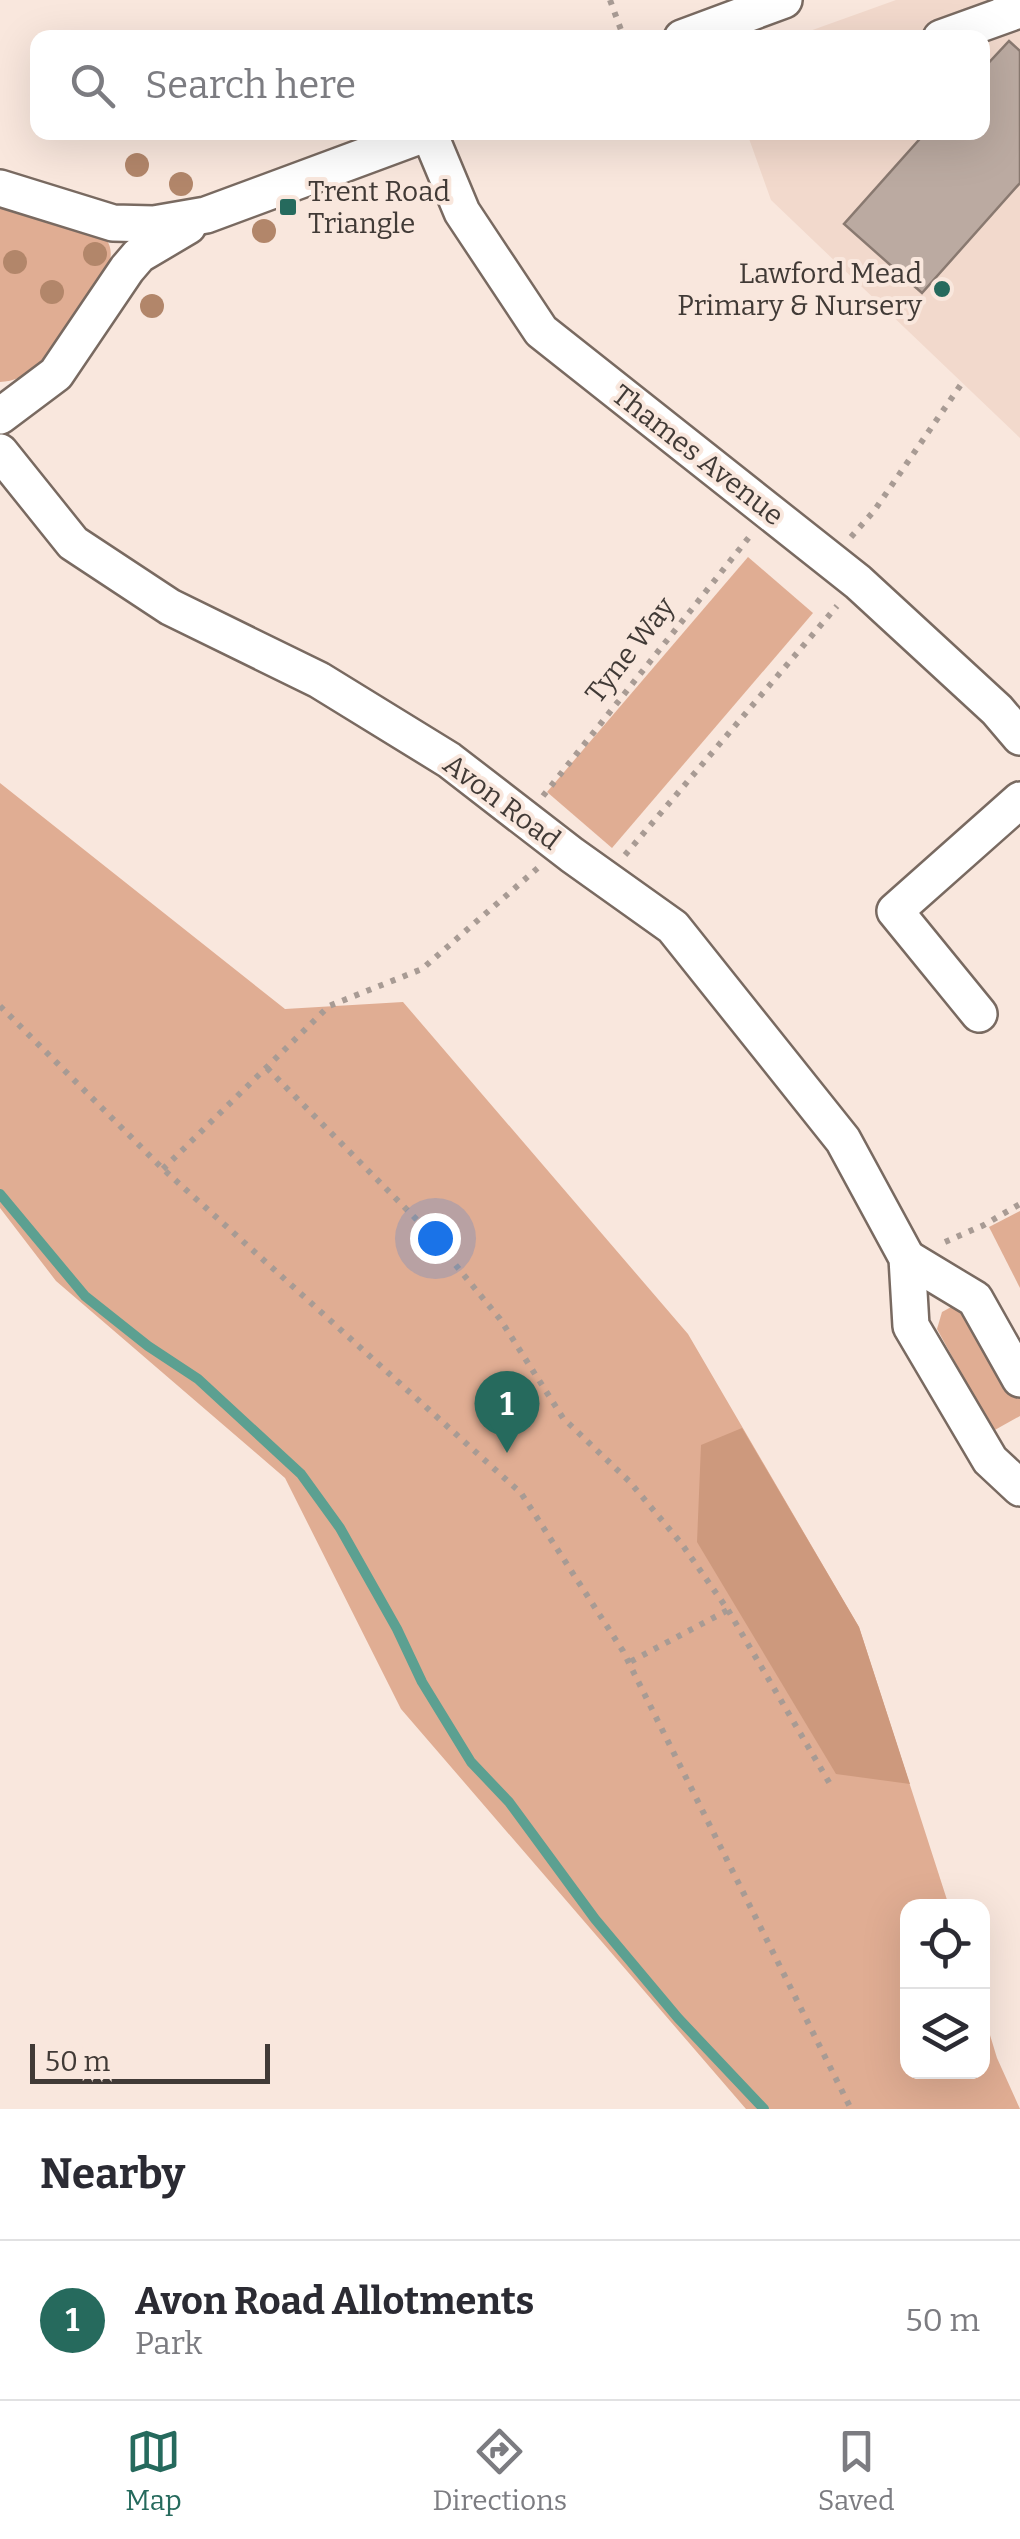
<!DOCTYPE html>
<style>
body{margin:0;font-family:Bitter,serif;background:#f2f2f3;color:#2b2b33}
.controls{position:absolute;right:30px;bottom:30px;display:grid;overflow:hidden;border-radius:20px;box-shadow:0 10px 40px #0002}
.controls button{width:90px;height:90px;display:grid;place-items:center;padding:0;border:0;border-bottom:2px solid #e1e1e2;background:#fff;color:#2b2b33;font:50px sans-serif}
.scale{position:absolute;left:30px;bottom:25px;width:240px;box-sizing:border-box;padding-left:10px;border:5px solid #413a36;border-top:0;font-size:28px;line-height:35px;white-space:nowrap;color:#413a36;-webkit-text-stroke:8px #f9e7dd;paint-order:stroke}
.you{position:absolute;left:435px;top:1238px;width:35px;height:35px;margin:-25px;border:8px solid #fff;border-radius:50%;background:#1a73e8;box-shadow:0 0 0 15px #1a73e833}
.badge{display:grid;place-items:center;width:65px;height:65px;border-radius:50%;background:#266a5d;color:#fff;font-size:32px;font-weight:700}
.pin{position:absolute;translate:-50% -82px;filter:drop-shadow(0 2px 5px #0008)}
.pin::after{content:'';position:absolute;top:52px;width:35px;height:30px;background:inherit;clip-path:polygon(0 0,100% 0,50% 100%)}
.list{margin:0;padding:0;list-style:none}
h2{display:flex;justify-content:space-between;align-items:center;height:130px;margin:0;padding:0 40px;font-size:42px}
h2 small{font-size:32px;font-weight:400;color:#7c7c81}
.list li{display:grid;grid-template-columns:65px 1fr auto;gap:30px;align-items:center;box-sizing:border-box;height:160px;padding:0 40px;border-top:2px solid #e1e1e2}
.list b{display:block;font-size:38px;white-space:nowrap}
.list p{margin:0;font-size:32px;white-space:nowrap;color:#7c7c81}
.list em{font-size:32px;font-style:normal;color:#7c7c81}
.icon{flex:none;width:55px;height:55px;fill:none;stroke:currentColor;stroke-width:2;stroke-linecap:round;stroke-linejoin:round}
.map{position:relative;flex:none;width:1020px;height:2109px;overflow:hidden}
.search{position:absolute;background:#fff;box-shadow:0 10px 40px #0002;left:30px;right:30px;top:30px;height:110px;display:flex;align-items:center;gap:25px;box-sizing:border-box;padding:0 35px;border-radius:20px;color:#7c7c81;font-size:38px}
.sheet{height:290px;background:#fff}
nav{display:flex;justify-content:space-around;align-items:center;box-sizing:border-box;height:140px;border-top:2px solid #e1e1e2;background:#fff;font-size:28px;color:#7c7c81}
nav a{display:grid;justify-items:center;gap:5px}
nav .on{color:#266a5d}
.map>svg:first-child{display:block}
.built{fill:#f2d9cc}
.green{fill:#e0ad93}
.forest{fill:#cd997d}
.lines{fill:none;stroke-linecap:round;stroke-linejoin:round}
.stream{stroke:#5ca091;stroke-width:10}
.building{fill:#bbaaa1;stroke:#897970;stroke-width:2.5}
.minor-casing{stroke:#796a61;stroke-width:40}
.path{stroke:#a89b94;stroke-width:6;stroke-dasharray:5 8;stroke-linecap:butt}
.minor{stroke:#fff;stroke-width:35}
.tree{fill:#b2866a}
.poi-dot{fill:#266a5d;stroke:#f9e7dd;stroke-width:4}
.labels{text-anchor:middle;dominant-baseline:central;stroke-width:8;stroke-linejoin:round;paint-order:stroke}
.poi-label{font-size:28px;fill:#413a36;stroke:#f9e7dd;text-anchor:start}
.street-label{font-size:28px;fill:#413a36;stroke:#f9e7dd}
</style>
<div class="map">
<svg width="1020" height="2109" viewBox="0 0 1020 2109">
<rect width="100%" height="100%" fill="#f9e7dd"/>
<polygon class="built" points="896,0 1020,0 1020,438 771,200 747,133 982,132 982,38 793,37"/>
<g class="green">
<path d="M0 201 103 235C110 243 112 250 110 262 84 305 56 379 0 382Z"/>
<polygon points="748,557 813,613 612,848 547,792"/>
<polygon points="0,783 285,1009 403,1002 688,1334 859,1627 949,1906 908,1906 908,2072 982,2072 983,2012 997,2058 1020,2109 746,2109 401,1709 285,1478 56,1281 0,1208"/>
<polygon points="1020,1211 1020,1288 989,1227"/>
<polygon points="953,1306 971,1313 1020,1399 1020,1416 993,1431 937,1329 942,1312"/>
</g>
<polygon class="forest" points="742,1428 859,1627 910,1784 836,1774 697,1542 701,1445"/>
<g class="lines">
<polyline class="stream" points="0,1194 85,1296 148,1346 198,1379 301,1474 340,1528 397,1629 422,1682 471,1762 509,1802 595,1919 678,2018 764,2109"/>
</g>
<polygon class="building" points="1009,41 1020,51 1020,183 922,293 844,224 926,132 982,132 982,70"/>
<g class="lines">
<defs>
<g id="minor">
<polyline points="682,38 784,0"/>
<polyline points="941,38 1016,11 1011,0"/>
<polyline points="429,133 462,212 541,331 858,582 997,710 1020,737"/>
<polyline points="0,188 113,223 154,224 206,215 430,132"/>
<polyline points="0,416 56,374 127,269 139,255 188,226"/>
<polyline points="0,452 73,543 170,607 319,680 449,760 572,855 673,927 843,1140 907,1258 911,1326 990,1460 1020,1488"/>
<polyline points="979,1014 895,911 1020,800"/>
<polyline points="907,1258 975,1299 1020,1379"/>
</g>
</defs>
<use href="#minor" class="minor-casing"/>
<g class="path">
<polyline points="610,0 624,38"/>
<polyline points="851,537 874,511 962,383"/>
<polyline points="543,796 750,536"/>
<polyline points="625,855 837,606"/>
<polyline points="0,1006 163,1169 521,1493 623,1651 851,2109"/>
<polyline points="267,1068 426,1229 500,1319 563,1418 629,1481 681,1543 728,1610 628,1663"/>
<polyline points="163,1169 329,1006 422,969 539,867"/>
<polyline points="945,1242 984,1225 1020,1204"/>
<polyline points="728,1610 830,1784"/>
</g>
<use href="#minor" class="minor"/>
</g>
<g class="tree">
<circle cx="137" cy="165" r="12"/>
<circle cx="181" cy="184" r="12"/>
<circle cx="264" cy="231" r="12"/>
<circle cx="95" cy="254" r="12"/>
<circle cx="15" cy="262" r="12"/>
<circle cx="52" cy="292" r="12"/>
<circle cx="152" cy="306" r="12"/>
</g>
<g class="poi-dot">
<rect x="278" y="197" width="20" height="20" rx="5"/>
<circle cx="942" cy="289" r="10"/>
</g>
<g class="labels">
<g class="poi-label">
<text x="308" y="191">Trent Road<tspan x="308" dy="32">Triangle</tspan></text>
<text x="922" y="273" text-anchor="end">Lawford Mead<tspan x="922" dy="32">Primary &amp; Nursery</tspan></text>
</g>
<g class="street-label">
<text transform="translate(698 455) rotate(38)">Thames Avenue</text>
<text transform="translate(630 650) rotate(-52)">Tyne Way</text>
<text transform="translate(502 802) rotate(37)">Avon Road</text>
</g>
</g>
</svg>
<div class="controls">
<button><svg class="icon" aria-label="locate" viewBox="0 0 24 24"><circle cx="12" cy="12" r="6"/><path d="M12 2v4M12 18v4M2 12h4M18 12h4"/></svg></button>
<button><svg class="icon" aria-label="layers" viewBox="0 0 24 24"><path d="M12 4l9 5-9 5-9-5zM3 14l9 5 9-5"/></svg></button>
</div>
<div class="scale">50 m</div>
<div class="you"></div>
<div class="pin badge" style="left:507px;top:1453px">1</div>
<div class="search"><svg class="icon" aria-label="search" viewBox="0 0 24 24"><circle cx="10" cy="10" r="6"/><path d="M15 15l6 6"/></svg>Search here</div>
</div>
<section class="sheet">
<h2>Nearby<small></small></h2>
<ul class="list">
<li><span class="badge">1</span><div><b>Avon Road Allotments</b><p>Park</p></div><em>50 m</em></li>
</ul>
</section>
<nav>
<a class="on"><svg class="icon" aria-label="map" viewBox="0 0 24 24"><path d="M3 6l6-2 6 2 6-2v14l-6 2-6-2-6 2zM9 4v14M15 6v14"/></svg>Map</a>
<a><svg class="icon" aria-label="directions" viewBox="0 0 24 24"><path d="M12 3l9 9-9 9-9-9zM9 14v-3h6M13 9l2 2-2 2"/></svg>Directions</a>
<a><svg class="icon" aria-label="saved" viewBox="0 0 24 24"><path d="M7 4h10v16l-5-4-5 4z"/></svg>Saved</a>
</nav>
